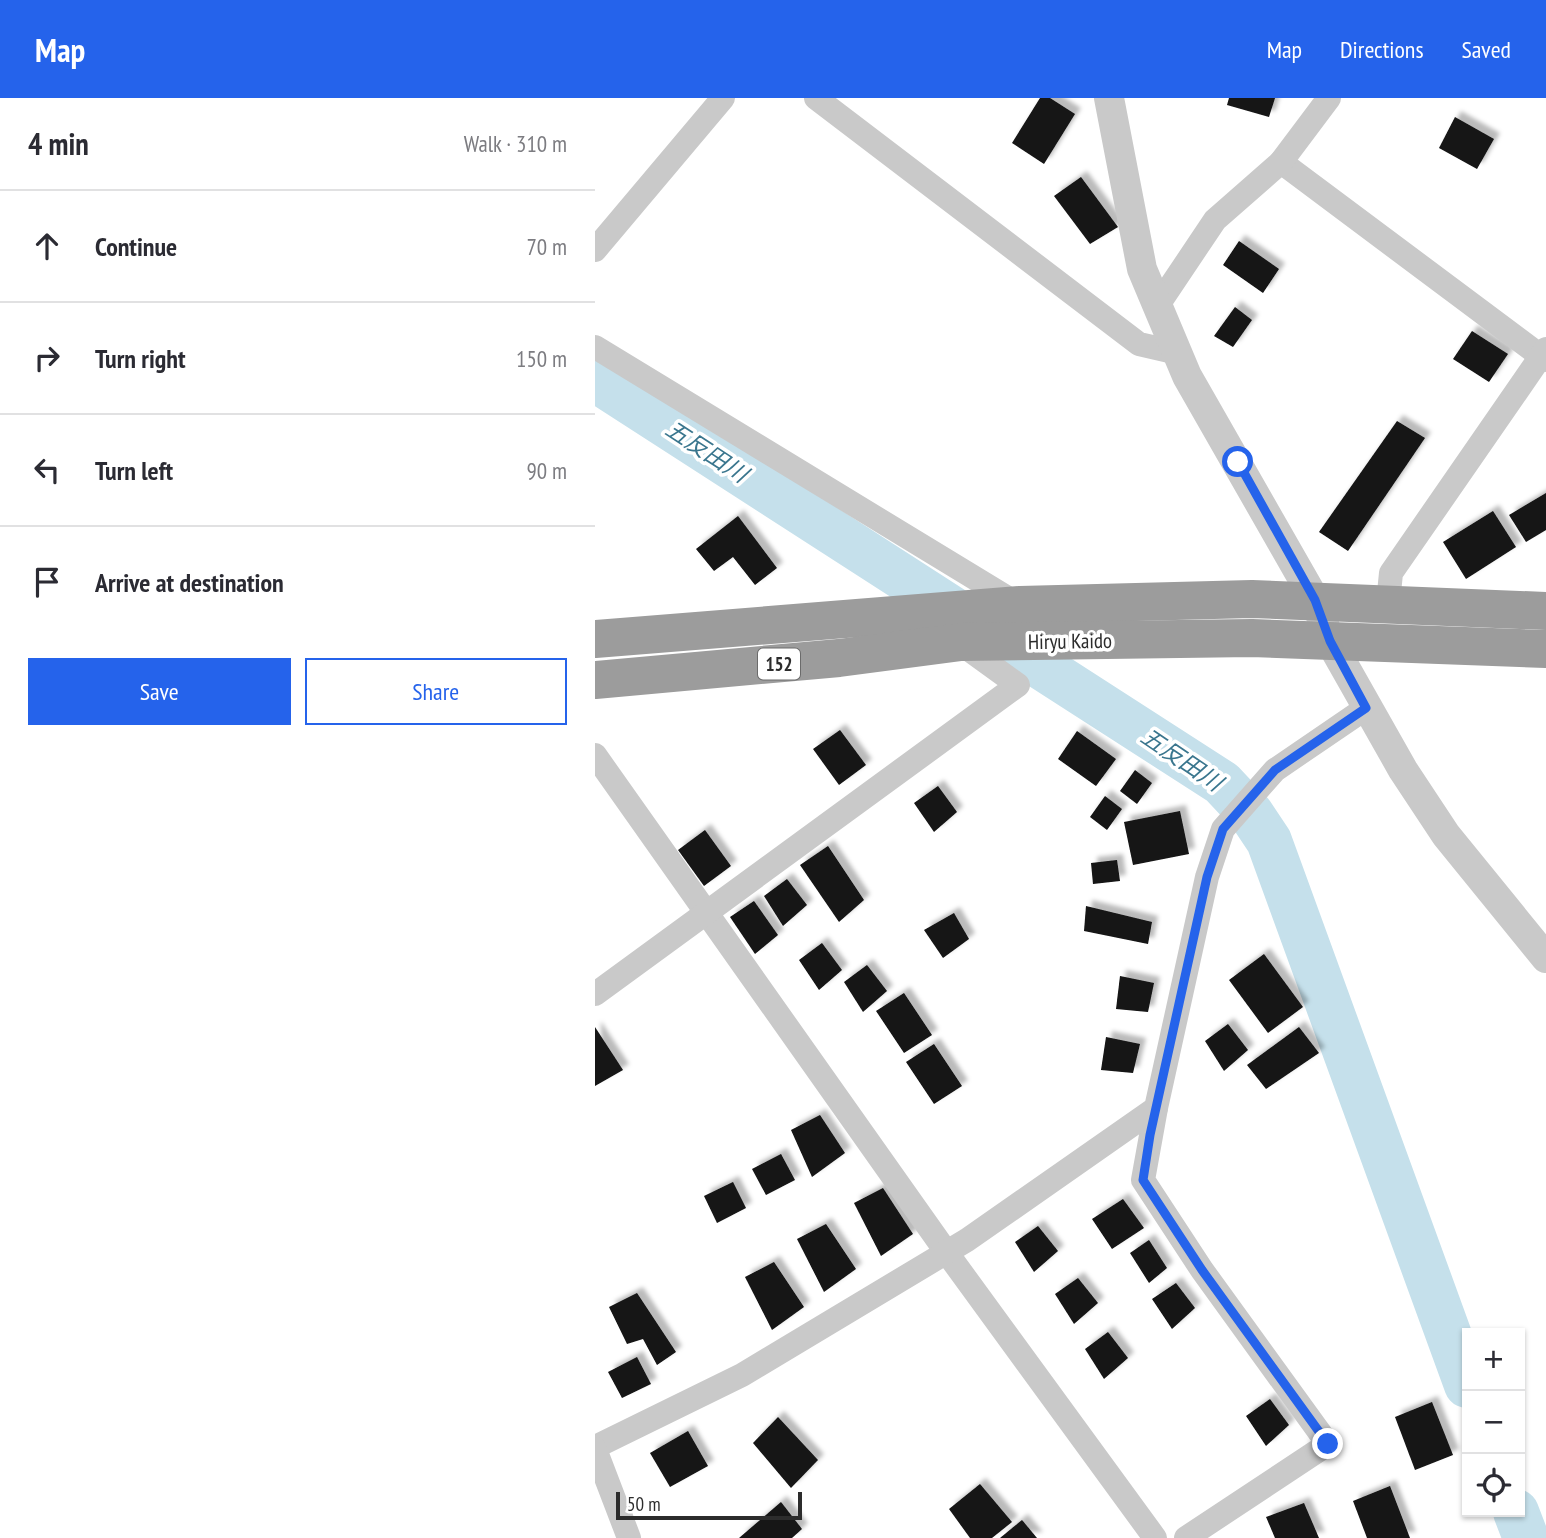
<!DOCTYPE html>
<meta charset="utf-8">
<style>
body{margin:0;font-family:"PT Sans Narrow","Noto Sans JP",sans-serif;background:#f7f7f7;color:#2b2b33}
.controls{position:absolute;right:21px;bottom:21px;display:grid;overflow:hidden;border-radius:0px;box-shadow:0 2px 5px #0004}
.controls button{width:63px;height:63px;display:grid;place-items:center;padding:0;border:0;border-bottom:2px solid #e1e1e2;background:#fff;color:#2b2b33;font:35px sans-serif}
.scale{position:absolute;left:21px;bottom:18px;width:186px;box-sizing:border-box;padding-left:7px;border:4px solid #2c2c2c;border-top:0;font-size:19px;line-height:24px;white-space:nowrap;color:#2c2c2c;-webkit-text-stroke:5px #fff;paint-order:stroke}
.stop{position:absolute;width:21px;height:21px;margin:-16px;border:5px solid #2563eb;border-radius:50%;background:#fff}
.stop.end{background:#2563eb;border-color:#fff;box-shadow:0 2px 7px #0008}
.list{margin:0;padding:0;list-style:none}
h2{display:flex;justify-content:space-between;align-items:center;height:91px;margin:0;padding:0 28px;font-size:30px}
h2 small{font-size:23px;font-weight:400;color:#7c7c81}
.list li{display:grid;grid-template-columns:46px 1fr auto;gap:21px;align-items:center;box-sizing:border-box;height:112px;padding:0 28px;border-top:2px solid #e1e1e2}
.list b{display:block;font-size:26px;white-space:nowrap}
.list em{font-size:23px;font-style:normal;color:#7c7c81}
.actions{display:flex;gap:14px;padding:21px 28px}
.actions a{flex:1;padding:16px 0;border:2px solid #2563eb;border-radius:0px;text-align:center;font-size:24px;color:#2563eb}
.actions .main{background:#2563eb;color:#fff}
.icon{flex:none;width:38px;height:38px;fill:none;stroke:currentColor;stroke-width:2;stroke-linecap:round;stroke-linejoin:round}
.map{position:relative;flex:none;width:951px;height:1440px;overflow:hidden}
header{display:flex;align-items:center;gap:42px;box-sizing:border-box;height:98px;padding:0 35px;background:#2563eb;color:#fff}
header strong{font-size:33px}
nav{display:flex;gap:38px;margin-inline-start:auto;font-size:24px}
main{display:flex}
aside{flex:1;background:#fff}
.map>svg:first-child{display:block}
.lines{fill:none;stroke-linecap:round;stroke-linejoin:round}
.river{stroke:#c5e0eb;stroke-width:46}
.building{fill:#131313;filter:url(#shadow)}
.minor{stroke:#c9c9c9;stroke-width:24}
.tertiary{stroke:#c9c9c9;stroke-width:30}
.trunk{stroke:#9c9c9c;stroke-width:38}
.route{stroke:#2563eb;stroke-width:9}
.labels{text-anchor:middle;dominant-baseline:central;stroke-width:7;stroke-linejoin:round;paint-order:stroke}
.shield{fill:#fff;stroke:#6b6b6b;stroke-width:2}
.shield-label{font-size:19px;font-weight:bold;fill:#2c2c2c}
.street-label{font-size:21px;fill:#2c2c2c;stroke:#fff}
.water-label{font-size:23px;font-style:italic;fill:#3a768e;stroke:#fff}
</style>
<header>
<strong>Map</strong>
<nav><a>Map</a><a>Directions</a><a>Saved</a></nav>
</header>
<main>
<aside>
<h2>4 min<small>Walk · 310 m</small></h2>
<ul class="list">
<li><svg class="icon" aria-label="ahead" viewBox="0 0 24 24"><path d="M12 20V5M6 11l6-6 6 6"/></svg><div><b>Continue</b></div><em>70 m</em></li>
<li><svg class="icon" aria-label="right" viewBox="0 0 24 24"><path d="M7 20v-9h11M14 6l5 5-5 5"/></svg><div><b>Turn right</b></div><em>150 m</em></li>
<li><svg class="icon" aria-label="left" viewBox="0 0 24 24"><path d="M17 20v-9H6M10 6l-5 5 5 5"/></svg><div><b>Turn left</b></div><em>90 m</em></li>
<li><svg class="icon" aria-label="arrive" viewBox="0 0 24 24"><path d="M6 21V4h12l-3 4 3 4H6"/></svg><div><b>Arrive at destination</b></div></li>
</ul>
<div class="actions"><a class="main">Save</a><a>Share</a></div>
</aside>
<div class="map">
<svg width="951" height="1440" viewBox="0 0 951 1440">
<defs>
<filter id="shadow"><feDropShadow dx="6" dy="-6" stdDeviation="2" flood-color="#0004"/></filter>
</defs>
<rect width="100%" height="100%" fill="#fff"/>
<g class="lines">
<g class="river">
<polyline points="0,281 627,685 656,716 674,743 872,1287"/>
<polyline points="921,1414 931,1440"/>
</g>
</g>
<g class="building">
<polygon points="445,0 455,0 480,16 449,66 417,45"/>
<polygon points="634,0 680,0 674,19 632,7"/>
<polygon points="860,19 899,41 882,71 844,50"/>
<polygon points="486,79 523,129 495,146 459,98"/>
<polygon points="644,143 684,171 668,195 628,167"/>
<polygon points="640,209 657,222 638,249 619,238"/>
<polygon points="877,233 913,256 894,284 858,261"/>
<polygon points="802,323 830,340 753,453 724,434"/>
<polygon points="951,395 951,432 931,444 914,417"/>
<polygon points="898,413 921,449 871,481 848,444"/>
<polygon points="143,418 182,470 160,487 138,459 119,473 101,451"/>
<polygon points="245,632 271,667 244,687 218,651"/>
<polygon points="482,633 521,661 501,688 463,661"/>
<polygon points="540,672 557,685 542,706 525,693"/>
<polygon points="343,688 362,714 339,734 319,705"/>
<polygon points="510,698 527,711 512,732 495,719"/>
<polygon points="585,713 594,756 538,767 529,724"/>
<polygon points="110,732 136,768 109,788 83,752"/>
<polygon points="233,748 269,802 244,824 205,767"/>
<polygon points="522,762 525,783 498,786 496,765"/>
<polygon points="192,781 212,807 188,828 169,798"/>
<polygon points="159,803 183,837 160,856 135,819"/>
<polygon points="491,808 557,824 553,846 489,833"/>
<polygon points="359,815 374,841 348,860 329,832"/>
<polygon points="227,845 247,872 224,892 204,862"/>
<polygon points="669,856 708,909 673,935 634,882"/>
<polygon points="272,867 292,893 268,914 249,884"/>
<polygon points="525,878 559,885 553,914 521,911"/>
<polygon points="309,895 337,937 309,955 281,913"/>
<polygon points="633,926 653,952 629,973 610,943"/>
<polygon points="0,929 28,972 0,988"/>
<polygon points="704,929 724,955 671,991 652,967"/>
<polygon points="511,939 545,946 538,975 506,972"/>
<polygon points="339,946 367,988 339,1006 311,964"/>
<polygon points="225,1017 250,1055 217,1079 196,1032"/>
<polygon points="186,1056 200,1082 171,1097 157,1071"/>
<polygon points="138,1084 151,1110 122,1125 109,1098"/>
<polygon points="288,1090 318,1136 286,1158 259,1105"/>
<polygon points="528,1101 549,1130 517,1151 497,1121"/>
<polygon points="231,1126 261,1171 229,1194 202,1141"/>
<polygon points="443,1128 463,1153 439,1174 420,1144"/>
<polygon points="554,1142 572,1170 554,1185 535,1155"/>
<polygon points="179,1164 209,1209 177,1232 150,1179"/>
<polygon points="483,1180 503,1205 479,1226 460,1196"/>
<polygon points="581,1185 600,1210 577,1231 557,1201"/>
<polygon points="42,1195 81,1254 62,1267 48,1241 32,1246 14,1209"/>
<polygon points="513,1234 533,1260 509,1281 490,1251"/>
<polygon points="42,1259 56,1286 27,1300 13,1274"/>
<polygon points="675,1301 694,1327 671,1348 651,1318"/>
<polygon points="837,1304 858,1357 820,1372 800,1319"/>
<polygon points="183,1319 223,1362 196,1390 158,1345"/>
<polygon points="93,1333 113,1368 75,1389 55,1355"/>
<polygon points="385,1386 417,1424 397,1440 375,1440 354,1411"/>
<polygon points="795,1388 815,1440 772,1440 758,1403"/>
<polygon points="186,1404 207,1431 197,1440 144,1440"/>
<polygon points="709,1405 724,1440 680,1440 671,1419"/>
<polygon points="427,1422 442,1440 405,1440"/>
</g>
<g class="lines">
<g class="minor">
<polyline points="221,0 544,246 583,255"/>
<polyline points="686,64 951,262"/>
<polyline points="0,152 128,0"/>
<polyline points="563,207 620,122 686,64 734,0"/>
<polyline points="0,249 424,507"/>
<polyline points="793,505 796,475 951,251"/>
<polyline points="0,657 352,1155 560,1440"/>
<polyline points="0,896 423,587 365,545"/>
<polyline points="561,1010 548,1082 607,1172 733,1346 591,1440"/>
<polyline points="0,1349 147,1277 372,1142 561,1010 612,779 628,731 680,672 771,610"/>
<polyline points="0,1351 34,1440"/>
</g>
<polyline class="tertiary" points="514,0 547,171 592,278 720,502 735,543 808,672 851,737 951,860"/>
<g class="trunk">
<polyline points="0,541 425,507 657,501 951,513"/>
<polyline points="0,582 244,560 366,544 657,540 951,551"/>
</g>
</g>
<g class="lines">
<polyline class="route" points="643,364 720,502 735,543 771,610 680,672 628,731 612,779 555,1037 548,1082 607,1172 733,1346"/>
</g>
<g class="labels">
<rect class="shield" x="163" y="550.5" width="42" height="31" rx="5"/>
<g class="shield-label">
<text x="184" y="566">152</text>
</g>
<g class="street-label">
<text transform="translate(475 543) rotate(-1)">Hiryu Kaido</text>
</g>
<g class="water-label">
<text transform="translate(112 353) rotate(33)">五反田川</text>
<text transform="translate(587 661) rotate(34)">五反田川</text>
</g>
</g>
</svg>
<div class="controls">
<button>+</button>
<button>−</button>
<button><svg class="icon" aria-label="locate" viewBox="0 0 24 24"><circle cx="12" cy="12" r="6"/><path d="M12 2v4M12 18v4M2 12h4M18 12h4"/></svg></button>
</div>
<div class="scale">50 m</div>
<div class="stop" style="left:643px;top:364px"></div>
<div class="stop end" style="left:733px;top:1346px"></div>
</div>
</main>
